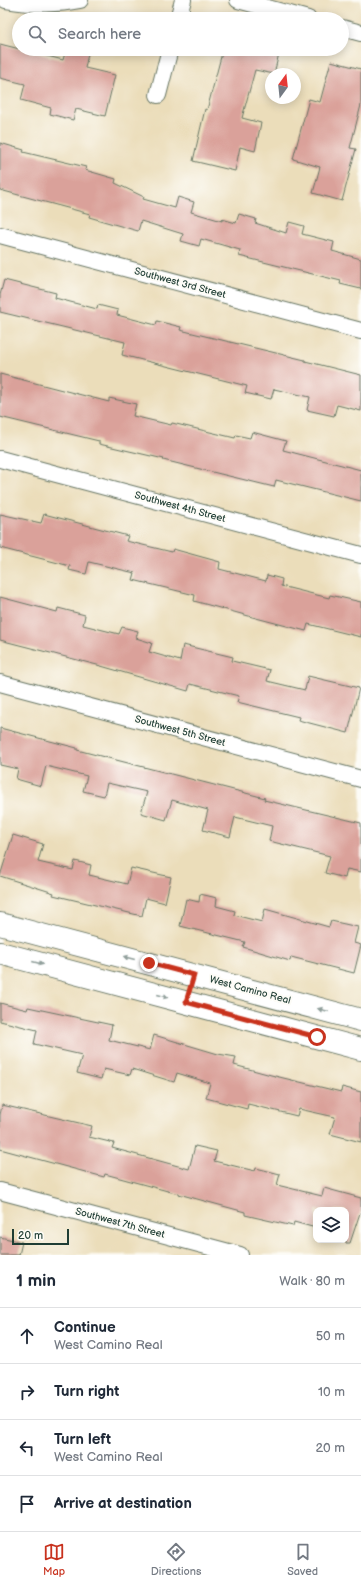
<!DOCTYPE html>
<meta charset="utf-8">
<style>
body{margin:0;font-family:"Balsamiq Sans",sans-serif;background:#f6f6f7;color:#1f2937}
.controls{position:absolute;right:12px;bottom:12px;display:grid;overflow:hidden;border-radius:8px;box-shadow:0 2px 10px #0003}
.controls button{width:36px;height:36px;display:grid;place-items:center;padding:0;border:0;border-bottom:1px solid #e0e1e3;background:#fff;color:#1f2937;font:20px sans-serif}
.compass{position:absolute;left:265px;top:68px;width:36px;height:36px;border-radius:50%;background:#fff;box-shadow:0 2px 10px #0003;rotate:15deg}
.scale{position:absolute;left:12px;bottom:10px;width:57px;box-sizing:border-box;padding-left:4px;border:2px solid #1f3d34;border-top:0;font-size:11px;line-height:14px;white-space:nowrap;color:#1f3d34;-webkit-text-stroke:3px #fdfcf7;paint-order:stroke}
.stop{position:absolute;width:12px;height:12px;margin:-9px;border:3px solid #c8321e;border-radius:50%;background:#fff}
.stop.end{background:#c8321e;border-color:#fff;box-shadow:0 1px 4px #0008}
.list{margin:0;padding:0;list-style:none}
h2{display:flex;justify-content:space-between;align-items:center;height:52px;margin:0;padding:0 16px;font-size:17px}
h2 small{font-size:13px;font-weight:400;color:#747a83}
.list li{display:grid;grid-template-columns:26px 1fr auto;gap:12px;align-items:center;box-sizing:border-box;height:56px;padding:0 16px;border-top:1px solid #e0e1e3}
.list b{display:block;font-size:15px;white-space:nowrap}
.list p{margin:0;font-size:13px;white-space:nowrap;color:#747a83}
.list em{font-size:13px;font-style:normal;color:#747a83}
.icon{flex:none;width:22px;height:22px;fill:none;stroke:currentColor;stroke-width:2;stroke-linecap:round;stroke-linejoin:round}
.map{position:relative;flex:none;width:361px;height:1255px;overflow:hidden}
.search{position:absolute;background:#fff;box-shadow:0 2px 10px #0003;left:12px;right:12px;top:12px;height:44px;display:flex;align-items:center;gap:10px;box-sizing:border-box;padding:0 14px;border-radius:22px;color:#747a83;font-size:15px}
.sheet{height:276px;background:#fff}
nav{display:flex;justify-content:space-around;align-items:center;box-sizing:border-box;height:56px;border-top:1px solid #e0e1e3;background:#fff;font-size:11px;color:#747a83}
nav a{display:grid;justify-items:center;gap:2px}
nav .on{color:#c8321e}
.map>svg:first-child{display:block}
.building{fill:#daa19a}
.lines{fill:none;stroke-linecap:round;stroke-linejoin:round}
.street-casing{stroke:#667563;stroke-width:18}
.secondary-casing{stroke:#667563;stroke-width:24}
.street{stroke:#fff;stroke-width:16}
.secondary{stroke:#fff;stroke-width:22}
.oneway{fill:#8f9e9a}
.route{stroke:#c8321e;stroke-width:5}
.labels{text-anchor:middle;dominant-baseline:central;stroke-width:4;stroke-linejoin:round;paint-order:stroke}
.street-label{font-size:10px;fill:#1f3d34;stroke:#fdfcf7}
</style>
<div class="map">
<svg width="361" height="1255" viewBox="0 0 361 1255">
<rect width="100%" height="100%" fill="#fdfcf7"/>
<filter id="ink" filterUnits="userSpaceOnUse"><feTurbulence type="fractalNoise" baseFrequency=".025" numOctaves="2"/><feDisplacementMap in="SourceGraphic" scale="8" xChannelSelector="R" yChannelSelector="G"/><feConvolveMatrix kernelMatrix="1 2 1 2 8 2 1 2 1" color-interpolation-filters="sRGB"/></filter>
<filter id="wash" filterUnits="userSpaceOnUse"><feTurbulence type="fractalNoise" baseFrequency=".012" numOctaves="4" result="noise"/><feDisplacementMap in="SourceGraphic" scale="16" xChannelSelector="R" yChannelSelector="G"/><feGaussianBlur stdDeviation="0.9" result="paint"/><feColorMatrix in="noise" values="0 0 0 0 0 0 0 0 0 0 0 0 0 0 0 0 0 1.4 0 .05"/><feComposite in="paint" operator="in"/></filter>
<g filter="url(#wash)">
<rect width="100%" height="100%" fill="#ebddba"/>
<g id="blocks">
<g class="building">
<polygon points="0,44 63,60 66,49 89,49 85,68 115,75 105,116 76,109 73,120 50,114 51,108 21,100 25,84 0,78"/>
<polygon points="223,49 280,49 274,74 255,70 242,118 261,123 255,151 240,147 235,171 193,161 205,109 207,110"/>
<polygon points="331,61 361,69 361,105 350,148 356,149 342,201 313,193 320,167 293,159 309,99 320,102"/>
<polygon points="0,143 24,150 23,152 86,167 85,170 116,179 115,183 144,197 143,199 175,208 178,197 194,202 191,212 222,221 222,219 236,223 239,214 256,219 255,223 286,233 289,222 304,226 302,234 334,242 332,251 361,259 361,289 340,284 341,281 239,256 240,250 201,239 199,246 181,241 183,234 141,221 138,231 89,217 90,214 0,190"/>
<polygon points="4,280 56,293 55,298 97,309 98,305 118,310 117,315 156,325 157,321 181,327 180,330 305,360 305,361 361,375 361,411 337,405 334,416 307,410 310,397 274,389 271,399 245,393 247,386 122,355 125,342 0,312 0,295"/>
<polygon points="0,374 109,402 109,398 136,404 133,416 171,425 172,423 235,438 236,435 250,438 252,432 286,441 283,450 361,470 361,501 276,480 274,487 163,460 164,459 99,444 99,441 0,417"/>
<polygon points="0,514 41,523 44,514 128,536 126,541 172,552 173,549 220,562 219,569 266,581 267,575 282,579 281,586 329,598 330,595 361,602 361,637 308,624 306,631 256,618 194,601 195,595 133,580 135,573 89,562 86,574 69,570 70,566 0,548"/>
<polygon points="0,597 57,612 58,608 85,615 83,625 119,634 122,627 138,631 136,638 152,643 149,652 180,661 183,645 233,657 232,661 270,670 267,681 305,690 308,676 359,688 348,733 298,720 299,717 237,702 239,696 190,684 188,691 101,666 0,640"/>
<polygon points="0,728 77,748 77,750 265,798 264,800 361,823 361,872 347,869 345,878 325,873 330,856 269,841 272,826 235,817 230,837 203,830 208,810 172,800 166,820 141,813 147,792 107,783 104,796 83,791 87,776 46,766 41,786 16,779 18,769 0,765"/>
<polygon points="13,835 43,844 38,862 73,870 75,861 91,865 89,875 127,884 131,868 171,877 165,903 146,898 142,916 53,895 54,893 0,876"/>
<polygon points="200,894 217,898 216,906 235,911 234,915 262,922 265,909 329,927 331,921 358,927 354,943 361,945 354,973 291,957 290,961 243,947 245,942 180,926 186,899 199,902"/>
<polygon points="0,1003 27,1010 28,1007 112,1025 109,1040 150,1050 154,1035 218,1054 236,1057 234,1065 271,1075 341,1092 342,1087 361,1092 361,1142 330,1134 335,1117 299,1109 297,1116 248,1104 247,1109 206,1098 210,1083 177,1073 174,1082 132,1069 130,1075 104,1069 101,1079 77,1073 82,1055 34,1044 37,1030 0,1021"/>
<polygon points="2,1105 92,1126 89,1137 114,1143 112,1148 189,1169 195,1146 217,1151 214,1161 255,1171 256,1168 280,1174 277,1185 322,1196 324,1188 361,1198 361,1210 350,1243 346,1243 346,1210 316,1210 316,1228 294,1222 293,1226 245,1215 245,1212 105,1174 104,1177 0,1149 0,1115"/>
<polygon points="0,1237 22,1242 19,1255 0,1255"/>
</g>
</g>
</g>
<g filter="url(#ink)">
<use href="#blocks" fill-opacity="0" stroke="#667563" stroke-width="1"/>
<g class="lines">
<defs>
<g id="street">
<path d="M6 0C30 4 56 5 80 0"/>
<polyline points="238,0 308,19"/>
<polyline points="178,19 183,0"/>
<polyline points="342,28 361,33"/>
<polyline points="158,95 170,49"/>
<polyline points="0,235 361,331"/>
<polyline points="0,459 361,555"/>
<polyline points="0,683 361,779"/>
<polyline points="0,1191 240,1255"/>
</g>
<g id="secondary">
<polyline points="0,924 361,1020"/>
<polyline points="0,953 361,1049"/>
</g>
</defs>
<use href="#street" class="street-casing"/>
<use href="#secondary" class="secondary-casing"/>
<use href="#street" class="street"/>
<use href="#secondary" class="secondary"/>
</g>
<defs><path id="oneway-solid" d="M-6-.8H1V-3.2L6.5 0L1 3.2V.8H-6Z"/></defs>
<g class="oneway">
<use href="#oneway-solid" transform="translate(129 958) rotate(-165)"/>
<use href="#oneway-solid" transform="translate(38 963) rotate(15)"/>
<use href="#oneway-solid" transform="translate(163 996) rotate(15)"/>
<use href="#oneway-solid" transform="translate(323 1010) rotate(-165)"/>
</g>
</g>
<g class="lines" filter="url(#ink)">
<polyline class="route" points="149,963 194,975 186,1002 317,1037"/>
</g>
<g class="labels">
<g class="street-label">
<text transform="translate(180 283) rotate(15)">Southwest 3rd Street</text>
<text transform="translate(180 507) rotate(15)">Southwest 4th Street</text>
<text transform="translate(180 731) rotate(15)">Southwest 5th Street</text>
<text transform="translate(250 990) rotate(15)">West Camino Real</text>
<text transform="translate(120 1223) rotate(15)">Southwest 7th Street</text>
</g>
</g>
</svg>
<div class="controls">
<button><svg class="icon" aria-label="layers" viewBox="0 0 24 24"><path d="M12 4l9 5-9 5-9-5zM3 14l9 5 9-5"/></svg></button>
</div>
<svg class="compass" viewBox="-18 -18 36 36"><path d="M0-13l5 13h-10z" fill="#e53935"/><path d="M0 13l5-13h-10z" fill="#747a83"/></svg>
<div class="scale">20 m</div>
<div class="stop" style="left:317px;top:1037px"></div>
<div class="stop end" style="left:149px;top:963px"></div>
<div class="search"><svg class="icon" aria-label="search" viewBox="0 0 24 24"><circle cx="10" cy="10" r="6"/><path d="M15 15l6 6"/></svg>Search here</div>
</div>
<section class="sheet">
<h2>1 min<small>Walk · 80 m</small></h2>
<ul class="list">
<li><svg class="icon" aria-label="ahead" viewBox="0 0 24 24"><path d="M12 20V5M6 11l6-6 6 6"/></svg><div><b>Continue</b><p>West Camino Real</p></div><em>50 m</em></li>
<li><svg class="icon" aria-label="right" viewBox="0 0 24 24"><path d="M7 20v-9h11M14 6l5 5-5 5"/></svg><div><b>Turn right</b></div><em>10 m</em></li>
<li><svg class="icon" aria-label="left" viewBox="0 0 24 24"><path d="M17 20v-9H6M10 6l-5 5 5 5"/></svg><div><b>Turn left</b><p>West Camino Real</p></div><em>20 m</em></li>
<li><svg class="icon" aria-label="arrive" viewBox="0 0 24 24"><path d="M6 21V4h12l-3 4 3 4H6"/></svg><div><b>Arrive at destination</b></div></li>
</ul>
</section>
<nav>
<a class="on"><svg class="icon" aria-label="map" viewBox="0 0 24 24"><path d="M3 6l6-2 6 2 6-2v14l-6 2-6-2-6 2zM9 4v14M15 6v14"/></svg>Map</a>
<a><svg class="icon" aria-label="directions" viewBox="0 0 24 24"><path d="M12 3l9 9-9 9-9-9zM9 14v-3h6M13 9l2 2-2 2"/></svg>Directions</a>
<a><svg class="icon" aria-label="saved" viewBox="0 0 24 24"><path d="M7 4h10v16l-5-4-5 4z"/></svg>Saved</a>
</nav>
